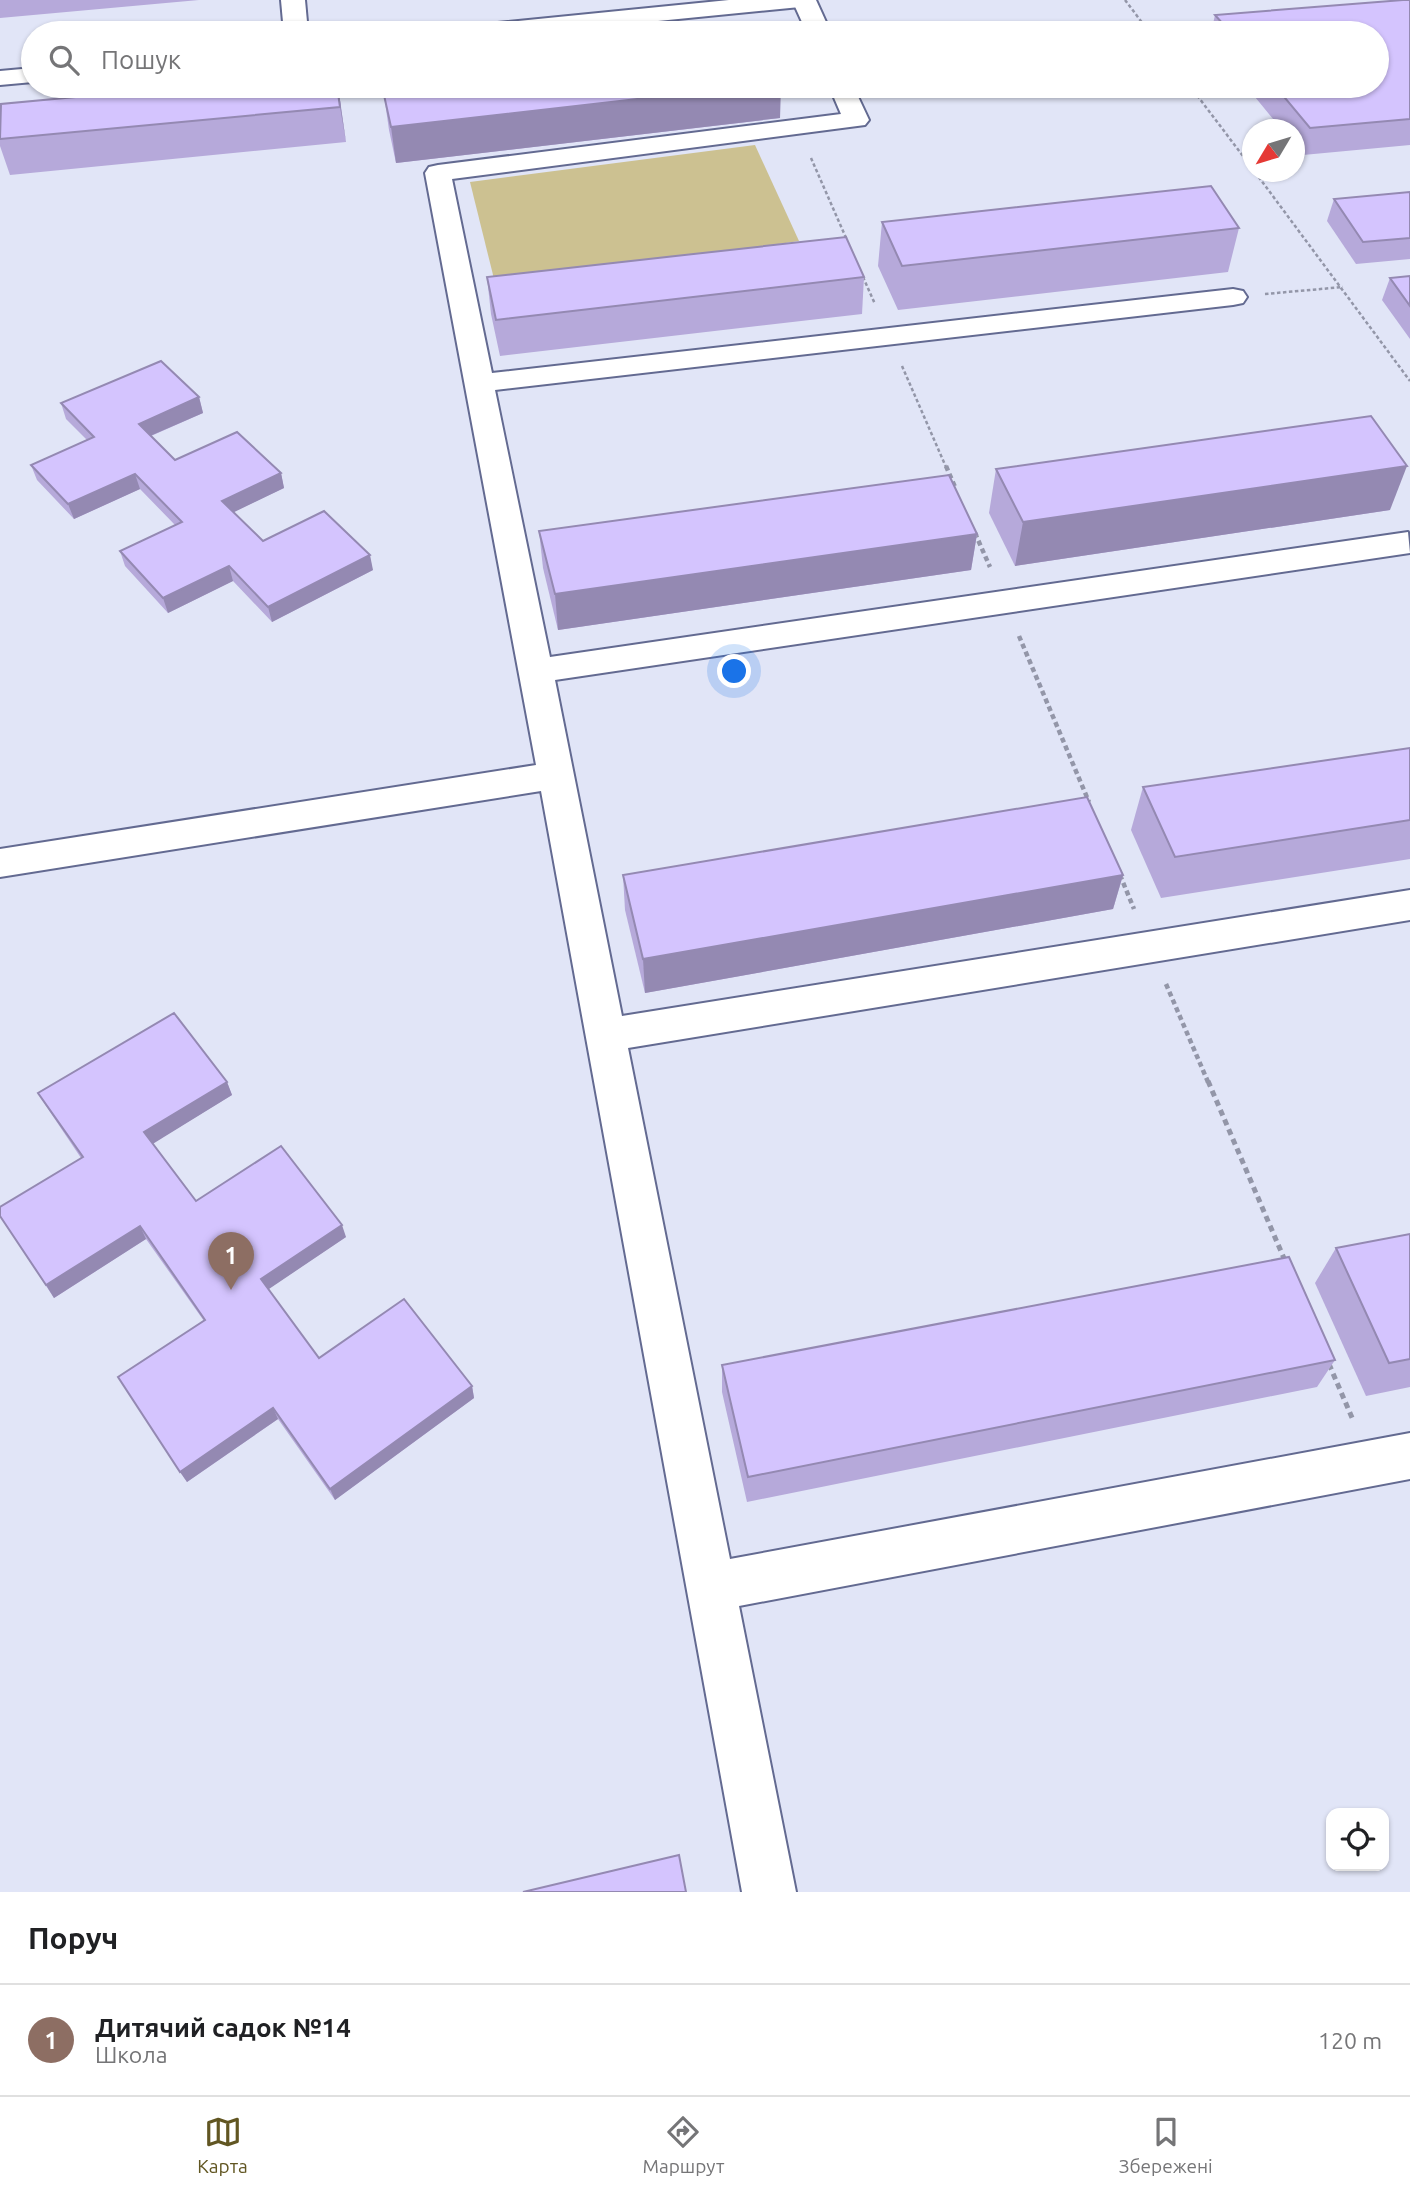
<!DOCTYPE html>
<html lang="uk">
<meta charset="utf-8">
<style>
body{margin:0;font-family:Ubuntu,sans-serif;background:#f6f6f6;color:#202124}
.controls{position:absolute;right:21px;bottom:21px;display:grid;overflow:hidden;border-radius:14px;box-shadow:0 2px 5px #0004}
.controls button{width:63px;height:63px;display:grid;place-items:center;padding:0;border:0;border-bottom:2px solid #e0e0e0;background:#fff;color:#202124;font:35px sans-serif}
.compass{position:absolute;left:1242px;top:119px;width:63px;height:63px;border-radius:50%;background:#fff;box-shadow:0 2px 5px #0004;rotate:232deg}
.you{position:absolute;left:735px;top:672px;width:24px;height:24px;margin:-18px;border:5px solid #fff;border-radius:50%;background:#1a73e8;box-shadow:0 0 0 10px #1a73e833}
.badge{display:grid;place-items:center;width:46px;height:46px;border-radius:50%;background:#615622;color:#fff;font-size:23px;font-weight:700}
.pin{position:absolute;translate:-50% -58px;filter:drop-shadow(0 2px 4px #0008)}
.pin::after{content:'';position:absolute;top:37px;width:24px;height:21px;background:inherit;clip-path:polygon(0 0,100% 0,50% 100%)}
.list{margin:0;padding:0;list-style:none}
h2{display:flex;justify-content:space-between;align-items:center;height:91px;margin:0;padding:0 28px;font-size:30px}
h2 small{font-size:23px;font-weight:400;color:#757577}
.list li{display:grid;grid-template-columns:46px 1fr auto;gap:21px;align-items:center;box-sizing:border-box;height:112px;padding:0 28px;border-top:2px solid #e0e0e0}
.list b{display:block;font-size:26px;white-space:nowrap}
.list p{margin:0;font-size:23px;white-space:nowrap;color:#757577}
.list em{font-size:23px;font-style:normal;color:#757577}
.icon{flex:none;width:38px;height:38px;fill:none;stroke:currentColor;stroke-width:2;stroke-linecap:round;stroke-linejoin:round}
.map{position:relative;flex:none;width:1410px;height:1892px;overflow:hidden}
.search{position:absolute;background:#fff;box-shadow:0 2px 5px #0004;left:21px;right:21px;top:21px;height:77px;display:flex;align-items:center;gap:18px;box-sizing:border-box;padding:0 24px;border-radius:38px;color:#757577;font-size:26px}
.sheet{height:203px;background:#fff}
nav{display:flex;justify-content:space-around;align-items:center;box-sizing:border-box;height:98px;border-top:2px solid #e0e0e0;background:#fff;font-size:19px;color:#757577}
nav a{display:grid;justify-items:center;gap:4px}
nav .on{color:#615622}
.map>svg:first-child{display:block}
.green{fill:#ccc191}
.lines{fill:none;stroke-linecap:round;stroke-linejoin:round}
.street-casing{stroke:#636a91;stroke-width:4}
.secondary-casing{stroke:#636a91;stroke-width:4}
.path-far2{stroke:#9396a8;stroke-width:2.5;stroke-dasharray:3.5 2.5;stroke-linecap:butt}
.path-far1{stroke:#9396a8;stroke-width:4.5;stroke-dasharray:5 3.5;stroke-linecap:butt}
.path{stroke:#9396a8;stroke-width:5;stroke-dasharray:6 4.5;stroke-linecap:butt}
.street{fill:#fff;fill-rule:evenodd}
.secondary{fill:#fff;fill-rule:evenodd}
.wall{fill:#b6a9da}
.shaded-wall{fill:#9489b2}
.building{fill:#d4c4fe;stroke:#9489b2;stroke-width:2}
</style>
<div class="map">
<svg width="1410" height="1892" viewBox="0 0 1410 1892">
<rect width="100%" height="100%" fill="#e1e5f7"/>
<polygon class="green" points="755,145 799,241 496,287 470,182"/>
<g class="lines">
<defs>
<g id="street">
<polygon points="281,0 305,0 308,33 284,33"/>
<polygon points="792,0 816,0 831,33 807,33"/>
<polygon points="829,86 853,86 869,120 865,125 452,179 492,373 1233,289 1243,291 1247,297 1243,303 1233,305 495,390 550,657 1408,532 1410,553 555,680 622,1016 1410,890 1410,920 628,1048 730,1559 1410,1433 1410,1479 739,1606 796,1892 742,1892 541,791 0,877 0,849 536,765 425,173 429,167 438,165 841,114"/>
</g>
<g id="secondary">
<polygon points="729,0 812,0 808,5 800,7 537,33 455,33 459,28 467,26"/>
<polygon points="33,68 33,82 0,85 0,71"/>
</g>
</defs>
<use href="#street" class="street-casing"/>
<use href="#secondary" class="secondary-casing"/>
<g class="path-far2">
<polyline points="1125,0 1150,33"/>
<polyline points="1190,86 1252,168"/>
<polyline points="811,158 847,240"/>
<polyline points="1255,172 1410,381"/>
<polyline points="863,277 875,304"/>
<polyline points="1265,294 1343,287"/>
<polyline points="902,366 946,467"/>
</g>
<g class="path-far1">
<polyline points="946,466 955,487"/>
<polyline points="975,533 990,567"/>
<polyline points="1019,636 1089,802"/>
<polyline points="1120,875 1134,909"/>
<polyline points="1166,984 1208,1082"/>
</g>
<g class="path">
<polyline points="1208,1081 1286,1263"/>
<polyline points="1329,1364 1353,1420"/>
</g>
<use href="#street" class="street"/>
<use href="#secondary" class="secondary"/>
</g>
<g class="wall">
<polygon points="0,0 199,0 0,18"/>
<polygon points="1410,0 1410,145 1303,155 1294,145 1294,130 1282,130 1246,86 1377,86 1377,33 1211,33 1215,15"/>
<polygon points="338,86 346,142 10,175 0,146 0,112"/>
<polygon points="384,95 780,118 396,163 389,130"/>
<polygon points="1410,192 1410,259 1356,264 1327,221 1334,199"/>
<polygon points="882,222 1239,228 1228,272 898,310 878,266"/>
<polygon points="1410,276 1410,339 1382,300 1390,278"/>
<polygon points="487,277 864,277 862,314 500,356 491,314"/>
<polygon points="199,397 203,413 151,436 175,460 281,473 284,488 233,512 263,541 373,570 272,622 233,581 168,613 125,566 120,551 175,525 140,489 74,519 37,480 31,465 87,440 66,419 61,403"/>
<polygon points="996,469 1390,510 1015,566 989,513"/>
<polygon points="539,531 977,534 971,570 558,630 543,568"/>
<polygon points="1410,748 1410,859 1161,898 1131,830 1143,787"/>
<polygon points="623,875 1123,875 1113,909 645,993 625,910"/>
<polygon points="227,1082 232,1095 153,1143 196,1201 346,1237 268,1289 319,1358 472,1386 474,1398 335,1500 278,1419 187,1482 118,1377 204,1321 146,1239 54,1298 0,1216 81,1158 46,1106 38,1093"/>
<polygon points="1410,1234 1410,1387 1366,1396 1315,1283 1336,1248"/>
<polygon points="1335,1360 1317,1387 747,1502 722,1392 722,1365"/>
</g>
<g class="shaded-wall">
<polygon points="338,86 341,108 346,142 340,107"/>
<polygon points="751,86 781,86 780,118 396,163 391,127"/>
<polygon points="199,397 203,413 143,439 139,424"/>
<polygon points="1407,466 1390,510 1015,566 1023,522"/>
<polygon points="281,473 284,488 226,516 222,501"/>
<polygon points="135,474 140,489 74,519 68,504"/>
<polygon points="977,534 971,570 558,630 555,594"/>
<polygon points="370,555 373,570 272,622 268,607"/>
<polygon points="229,566 233,581 168,613 163,598"/>
<polygon points="1123,875 1113,909 645,993 643,959"/>
<polygon points="227,1082 232,1095 151,1145 144,1132"/>
<polygon points="342,1225 346,1237 266,1291 261,1279"/>
<polygon points="140,1226 146,1239 54,1298 46,1285"/>
<polygon points="472,1386 474,1398 335,1500 330,1489"/>
<polygon points="273,1408 278,1419 187,1482 180,1472"/>
</g>
<g class="building">
<polygon points="1403,0 1410,0 1410,119 1310,128 1275,86 1377,86 1377,33 1231,33 1215,15"/>
<polygon points="193,86 337,86 340,107 0,139 1,104"/>
<polygon points="464,86 751,86 391,127 384,95"/>
<polygon points="1211,186 1239,228 902,266 882,222"/>
<polygon points="1410,192 1410,238 1363,242 1334,199"/>
<polygon points="846,237 864,277 496,320 487,277"/>
<polygon points="1410,276 1410,306 1390,278"/>
<polygon points="161,361 199,397 139,424 175,460 237,432 281,473 222,501 263,541 324,511 370,555 268,607 229,566 163,598 120,551 182,522 135,474 68,504 31,465 94,437 61,403"/>
<polygon points="1371,416 1407,466 1023,522 996,469"/>
<polygon points="949,475 977,534 555,594 539,531"/>
<polygon points="1410,748 1410,820 1175,857 1143,787"/>
<polygon points="1087,797 1123,875 643,959 623,875"/>
<polygon points="174,1013 227,1082 144,1132 196,1201 281,1146 342,1225 261,1279 319,1358 404,1299 472,1386 330,1489 273,1408 180,1472 118,1377 205,1320 140,1226 46,1285 0,1216 0,1207 83,1157 38,1093"/>
<polygon points="1410,1234 1410,1359 1389,1363 1336,1248"/>
<polygon points="1289,1257 1335,1360 748,1477 722,1365"/>
<polygon points="679,1855 686,1892 523,1892"/>
</g>
</svg>
<div class="controls">
<button><svg class="icon" aria-label="locate" viewBox="0 0 24 24"><circle cx="12" cy="12" r="6"/><path d="M12 2v4M12 18v4M2 12h4M18 12h4"/></svg></button>
</div>
<svg class="compass" viewBox="-18 -18 36 36"><path d="M0-13l5 13h-10z" fill="#e53935"/><path d="M0 13l5-13h-10z" fill="#757577"/></svg>
<div class="you"></div>
<div class="pin badge" style="left:231px;top:1290px;background:#8d6e63">1</div>
<div class="search"><svg class="icon" aria-label="search" viewBox="0 0 24 24"><circle cx="10" cy="10" r="6"/><path d="M15 15l6 6"/></svg>Пошук</div>
</div>
<section class="sheet">
<h2>Поруч<small></small></h2>
<ul class="list">
<li><span class="badge" style="background:#8d6e63">1</span><div><b>Дитячий садок №14</b><p>Школа</p></div><em>120 m</em></li>
</ul>
</section>
<nav>
<a class="on"><svg class="icon" aria-label="map" viewBox="0 0 24 24"><path d="M3 6l6-2 6 2 6-2v14l-6 2-6-2-6 2zM9 4v14M15 6v14"/></svg>Карта</a>
<a><svg class="icon" aria-label="directions" viewBox="0 0 24 24"><path d="M12 3l9 9-9 9-9-9zM9 14v-3h6M13 9l2 2-2 2"/></svg>Маршрут</a>
<a><svg class="icon" aria-label="saved" viewBox="0 0 24 24"><path d="M7 4h10v16l-5-4-5 4z"/></svg>Збережені</a>
</nav>
